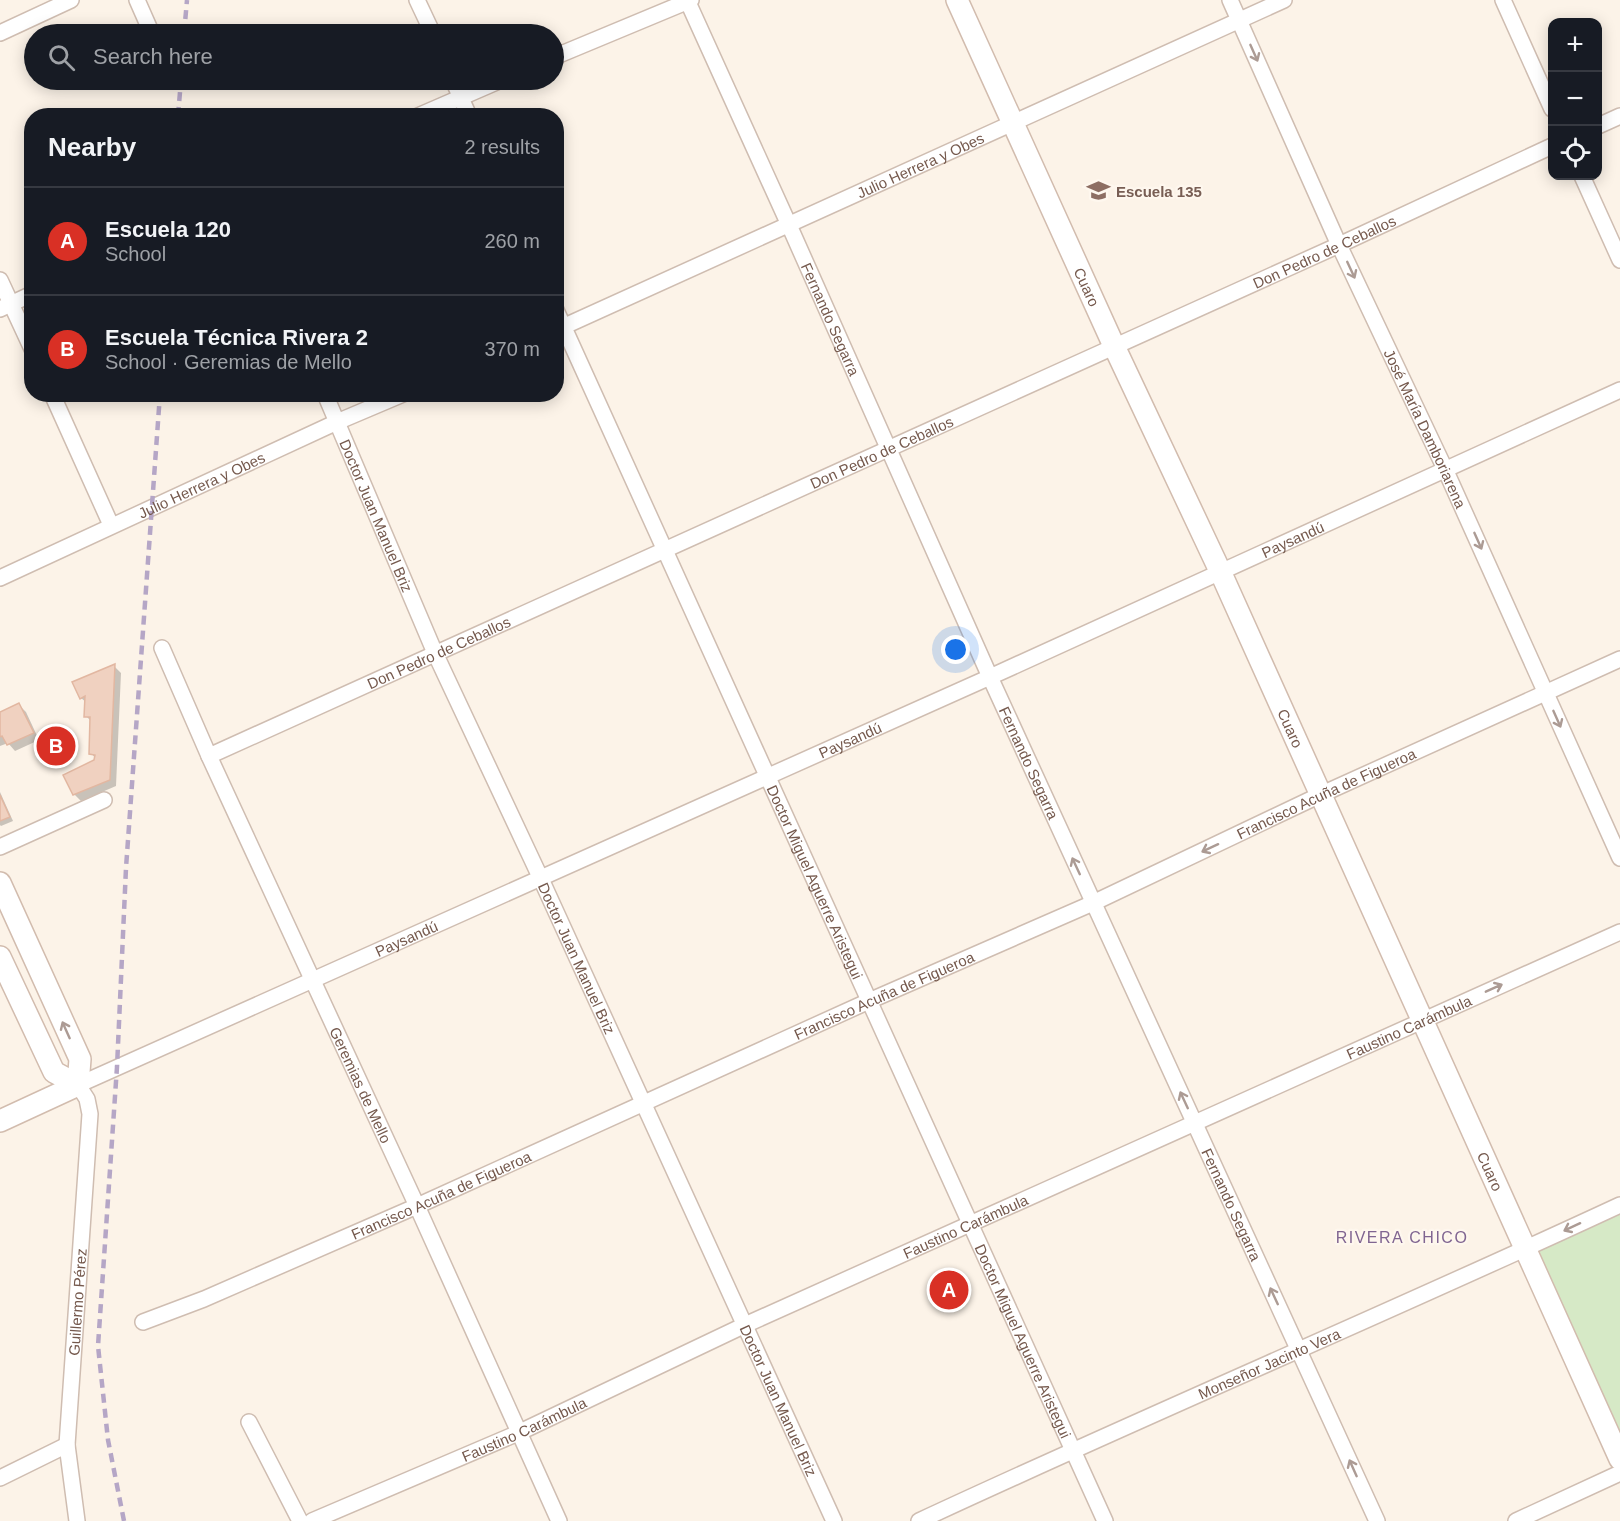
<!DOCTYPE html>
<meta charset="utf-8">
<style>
body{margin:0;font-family:Arial,sans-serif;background:#242831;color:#f1f3f6}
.controls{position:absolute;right:18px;top:18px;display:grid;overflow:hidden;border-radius:12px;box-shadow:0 3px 15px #0003}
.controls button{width:54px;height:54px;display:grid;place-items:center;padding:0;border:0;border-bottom:2px solid #363941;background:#171b24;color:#f1f3f6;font:30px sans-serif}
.you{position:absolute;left:956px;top:650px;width:21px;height:21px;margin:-15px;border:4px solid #fff;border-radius:50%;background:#1a73e8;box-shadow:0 0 0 9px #1a73e833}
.badge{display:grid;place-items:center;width:39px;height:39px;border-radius:50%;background:#d93025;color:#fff;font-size:20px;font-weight:700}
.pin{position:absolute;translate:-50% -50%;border:3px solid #fff;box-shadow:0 2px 6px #0006}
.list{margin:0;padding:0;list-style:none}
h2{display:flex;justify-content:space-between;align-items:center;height:78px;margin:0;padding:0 24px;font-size:26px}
h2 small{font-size:20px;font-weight:400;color:#9ea1a6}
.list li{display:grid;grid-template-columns:39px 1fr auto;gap:18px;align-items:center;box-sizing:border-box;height:108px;padding:0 24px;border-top:2px solid #363941}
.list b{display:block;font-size:22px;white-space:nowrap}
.list p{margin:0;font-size:20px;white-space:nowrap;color:#9ea1a6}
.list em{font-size:20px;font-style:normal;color:#9ea1a6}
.icon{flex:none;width:33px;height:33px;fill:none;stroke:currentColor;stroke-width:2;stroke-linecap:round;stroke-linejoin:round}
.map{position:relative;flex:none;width:1620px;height:1521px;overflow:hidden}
.search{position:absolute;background:#171b24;box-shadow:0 3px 15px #0003;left:24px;top:24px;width:540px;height:66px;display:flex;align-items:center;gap:15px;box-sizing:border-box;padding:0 21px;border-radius:33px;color:#9ea1a6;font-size:22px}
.panel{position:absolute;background:#171b24;box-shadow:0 3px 15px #0003;left:24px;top:108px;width:540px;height:294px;border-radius:24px}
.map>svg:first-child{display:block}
.green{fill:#d6e9c6}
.shadow{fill:#0003}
.building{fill:#f0d1c0;stroke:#e2b7a1;stroke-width:1.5}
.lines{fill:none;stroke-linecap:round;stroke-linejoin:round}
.street-casing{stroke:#cfbdb1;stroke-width:18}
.secondary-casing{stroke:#d2bcae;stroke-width:24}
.street{stroke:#fff;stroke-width:15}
.secondary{stroke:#fff;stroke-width:21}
.rail{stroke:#b5a6c6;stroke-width:4.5;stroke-dasharray:9 6;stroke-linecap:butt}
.oneway{stroke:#ac9b94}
.labels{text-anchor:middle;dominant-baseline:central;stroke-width:4.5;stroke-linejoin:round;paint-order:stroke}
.street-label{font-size:15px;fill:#75594d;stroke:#fef7ee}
.education-label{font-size:15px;font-weight:bold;fill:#785e54;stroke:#fef7ee;text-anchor:start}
.neighbourhood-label{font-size:16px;letter-spacing:1.5px;fill:#806591;stroke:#fef7ee}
</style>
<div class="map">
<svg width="1620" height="1521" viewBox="0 0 1620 1521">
<rect width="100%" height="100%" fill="#fcf3e8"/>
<polygon class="green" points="1620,1213 1620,1438 1537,1250"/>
<g class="shadow">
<polygon points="114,666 121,673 116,786 81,801 74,794 96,759 91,753 92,722 86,716 87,703 81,698"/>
<polygon points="19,705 26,712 39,740 15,751 8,743 0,746 0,714"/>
<polygon points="0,792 13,821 1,826 0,825"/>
</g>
<g class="building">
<polygon points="115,664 110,780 73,795 63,775 94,760 95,755 89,754 90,717 84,717 85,696 80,699 72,682"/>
<polygon points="19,703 34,733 7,745 2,736 0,737 0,712"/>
<polygon points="0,795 10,817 0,821"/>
</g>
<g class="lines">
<defs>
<g id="street">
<polyline points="137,0 152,34"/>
<polyline points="417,0 433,34"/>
<path id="s1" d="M687 0 789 225 990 677 1377 1521"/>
<path id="s2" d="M1230 0 1339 245 1445 469 1620 858"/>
<polyline points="1503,0 1552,109"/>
<polyline points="0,33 71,0"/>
<polyline points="554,57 691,0"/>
<polyline points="453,80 469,116"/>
<polyline points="418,116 501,80"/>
<polyline points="1598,126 1620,116"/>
<polyline points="1582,176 1620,260"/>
<polyline points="0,280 32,349"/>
<polyline points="0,309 32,294"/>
<path id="s3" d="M556 310 1105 1521"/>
<path id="s4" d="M556 330 1284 0"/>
<polyline points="52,394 111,525"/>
<path id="s5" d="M325 394 435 653 541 879 834 1521"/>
<path id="s6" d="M0 578 337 422 403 394"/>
<path id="s7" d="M162 648 209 756 417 1206 559 1521"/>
<path id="s8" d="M209 756 1339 245 1552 146"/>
<polyline points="0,847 104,800"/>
<path id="s9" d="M143 1322 204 1299 417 1206 869 1001 1093 903 1320 795 1620 659"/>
<polyline points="249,1422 300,1521"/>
<polyline points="0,1478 67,1445"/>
<path id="s10" d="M77 1521 67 1445 90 1114 87 1099 78 1085 990 677 1620 390"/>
<path id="s11" d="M312 1521 518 1433 745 1325 1620 932"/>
<path id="s12" d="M919 1521C1151 1413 1388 1313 1620 1205"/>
<polyline points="1516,1521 1620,1473"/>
</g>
<g id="secondary">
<path id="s13" d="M957 0 1114 346 1220 571 1620 1459"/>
<polyline points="0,883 80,1059 78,1085"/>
<polyline points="0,957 54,1072 78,1085"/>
<polyline points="0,1121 78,1085"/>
</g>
</defs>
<use href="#street" class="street-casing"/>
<use href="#secondary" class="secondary-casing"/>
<use href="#street" class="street"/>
<use href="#secondary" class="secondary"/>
<g class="rail">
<polyline points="184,34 187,0"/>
<polyline points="178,116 181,80"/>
<polyline points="124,1521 108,1440 98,1346 117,1067 126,868 160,394"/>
</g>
</g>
<defs><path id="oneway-shaft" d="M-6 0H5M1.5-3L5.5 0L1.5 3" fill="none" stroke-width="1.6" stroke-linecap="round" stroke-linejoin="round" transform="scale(1.5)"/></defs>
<g class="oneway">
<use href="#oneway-shaft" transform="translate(1254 53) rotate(66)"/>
<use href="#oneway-shaft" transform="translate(1351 270) rotate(65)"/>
<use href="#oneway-shaft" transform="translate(1478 541) rotate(66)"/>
<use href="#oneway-shaft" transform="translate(1557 719) rotate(66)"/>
<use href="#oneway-shaft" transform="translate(1210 848) rotate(155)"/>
<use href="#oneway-shaft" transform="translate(1076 866) rotate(-115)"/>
<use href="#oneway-shaft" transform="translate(1494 988) rotate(-24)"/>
<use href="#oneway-shaft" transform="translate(66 1030) rotate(-114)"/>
<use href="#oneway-shaft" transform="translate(1184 1100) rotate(-115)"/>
<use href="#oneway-shaft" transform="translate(1572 1227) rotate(155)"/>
<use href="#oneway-shaft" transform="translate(1274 1296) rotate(-115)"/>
<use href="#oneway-shaft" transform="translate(1353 1468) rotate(-114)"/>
</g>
<defs>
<symbol id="school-bare" viewBox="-9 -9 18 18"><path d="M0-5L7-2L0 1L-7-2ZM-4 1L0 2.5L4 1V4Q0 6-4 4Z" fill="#8d6e63" stroke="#fef7ee" stroke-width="2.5" paint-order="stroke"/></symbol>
</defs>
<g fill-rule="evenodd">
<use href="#school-bare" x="1082" y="174" width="33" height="33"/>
</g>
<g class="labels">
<g class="street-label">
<text stroke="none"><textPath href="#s4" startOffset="400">Julio Herrera y Obes</textPath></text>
<text stroke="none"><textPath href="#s8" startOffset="1224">Don Pedro de Ceballos</textPath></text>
<text stroke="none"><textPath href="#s13" startOffset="315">Cuaro</textPath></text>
<text stroke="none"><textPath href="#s1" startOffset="350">Fernando Segarra</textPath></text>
<text stroke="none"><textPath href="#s2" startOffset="471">José María Damboriarena</textPath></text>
<text stroke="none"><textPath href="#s8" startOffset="738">Don Pedro de Ceballos</textPath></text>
<text stroke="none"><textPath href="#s6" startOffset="222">Julio Herrera y Obes</textPath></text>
<text stroke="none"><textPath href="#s5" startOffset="132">Doctor Juan Manuel Briz</textPath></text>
<text stroke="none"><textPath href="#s10" startOffset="1772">Paysandú</textPath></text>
<text stroke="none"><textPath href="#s8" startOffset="252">Don Pedro de Ceballos</textPath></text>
<text stroke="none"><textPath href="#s13" startOffset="801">Cuaro</textPath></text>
<text stroke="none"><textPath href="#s10" startOffset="1286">Paysandú</textPath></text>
<text stroke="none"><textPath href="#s1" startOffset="836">Fernando Segarra</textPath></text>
<text stroke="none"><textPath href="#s9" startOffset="1296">Francisco Acuña de Figueroa</textPath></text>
<text stroke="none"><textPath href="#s3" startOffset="628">Doctor Miguel Aguerre Aristegui</textPath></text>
<text stroke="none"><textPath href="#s10" startOffset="800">Paysandú</textPath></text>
<text stroke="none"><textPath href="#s5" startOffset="618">Doctor Juan Manuel Briz</textPath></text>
<text stroke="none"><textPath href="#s9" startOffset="810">Francisco Acuña de Figueroa</textPath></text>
<text stroke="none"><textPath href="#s11" startOffset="1203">Faustino Carámbula</textPath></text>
<text stroke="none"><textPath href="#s7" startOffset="480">Geremias de Mello</textPath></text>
<text stroke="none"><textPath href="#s13" startOffset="1287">Cuaro</textPath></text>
<text stroke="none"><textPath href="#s9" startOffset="324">Francisco Acuña de Figueroa</textPath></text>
<text stroke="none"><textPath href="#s1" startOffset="1322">Fernando Segarra</textPath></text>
<text stroke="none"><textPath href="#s11" startOffset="717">Faustino Carámbula</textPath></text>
<text stroke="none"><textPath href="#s10" startOffset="220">Guillermo Pérez</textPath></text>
<text stroke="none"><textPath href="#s3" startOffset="1132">Doctor Miguel Aguerre Aristegui</textPath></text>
<text stroke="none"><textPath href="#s12" startOffset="384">Monseñor Jacinto Vera</textPath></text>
<text stroke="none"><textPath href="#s5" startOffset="1104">Doctor Juan Manuel Briz</textPath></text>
<text stroke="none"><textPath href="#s11" startOffset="231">Faustino Carámbula</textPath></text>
</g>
<g class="education-label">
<text x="1116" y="191">Escuela 135</text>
</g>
<g class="neighbourhood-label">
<text x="1402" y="1237">RIVERA CHICO</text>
</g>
</g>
</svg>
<div class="controls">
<button>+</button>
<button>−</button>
<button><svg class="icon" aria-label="locate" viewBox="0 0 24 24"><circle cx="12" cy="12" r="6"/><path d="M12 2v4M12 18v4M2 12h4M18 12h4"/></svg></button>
</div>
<div class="you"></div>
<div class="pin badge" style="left:949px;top:1290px">A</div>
<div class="pin badge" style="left:56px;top:746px">B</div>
<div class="search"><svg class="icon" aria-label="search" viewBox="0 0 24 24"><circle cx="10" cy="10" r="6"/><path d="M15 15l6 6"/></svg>Search here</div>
<section class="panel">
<h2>Nearby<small>2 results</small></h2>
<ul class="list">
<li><span class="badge">A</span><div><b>Escuela 120</b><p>School</p></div><em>260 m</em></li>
<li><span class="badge">B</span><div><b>Escuela Técnica Rivera 2</b><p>School · Geremias de Mello</p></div><em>370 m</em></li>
</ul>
</section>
</div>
